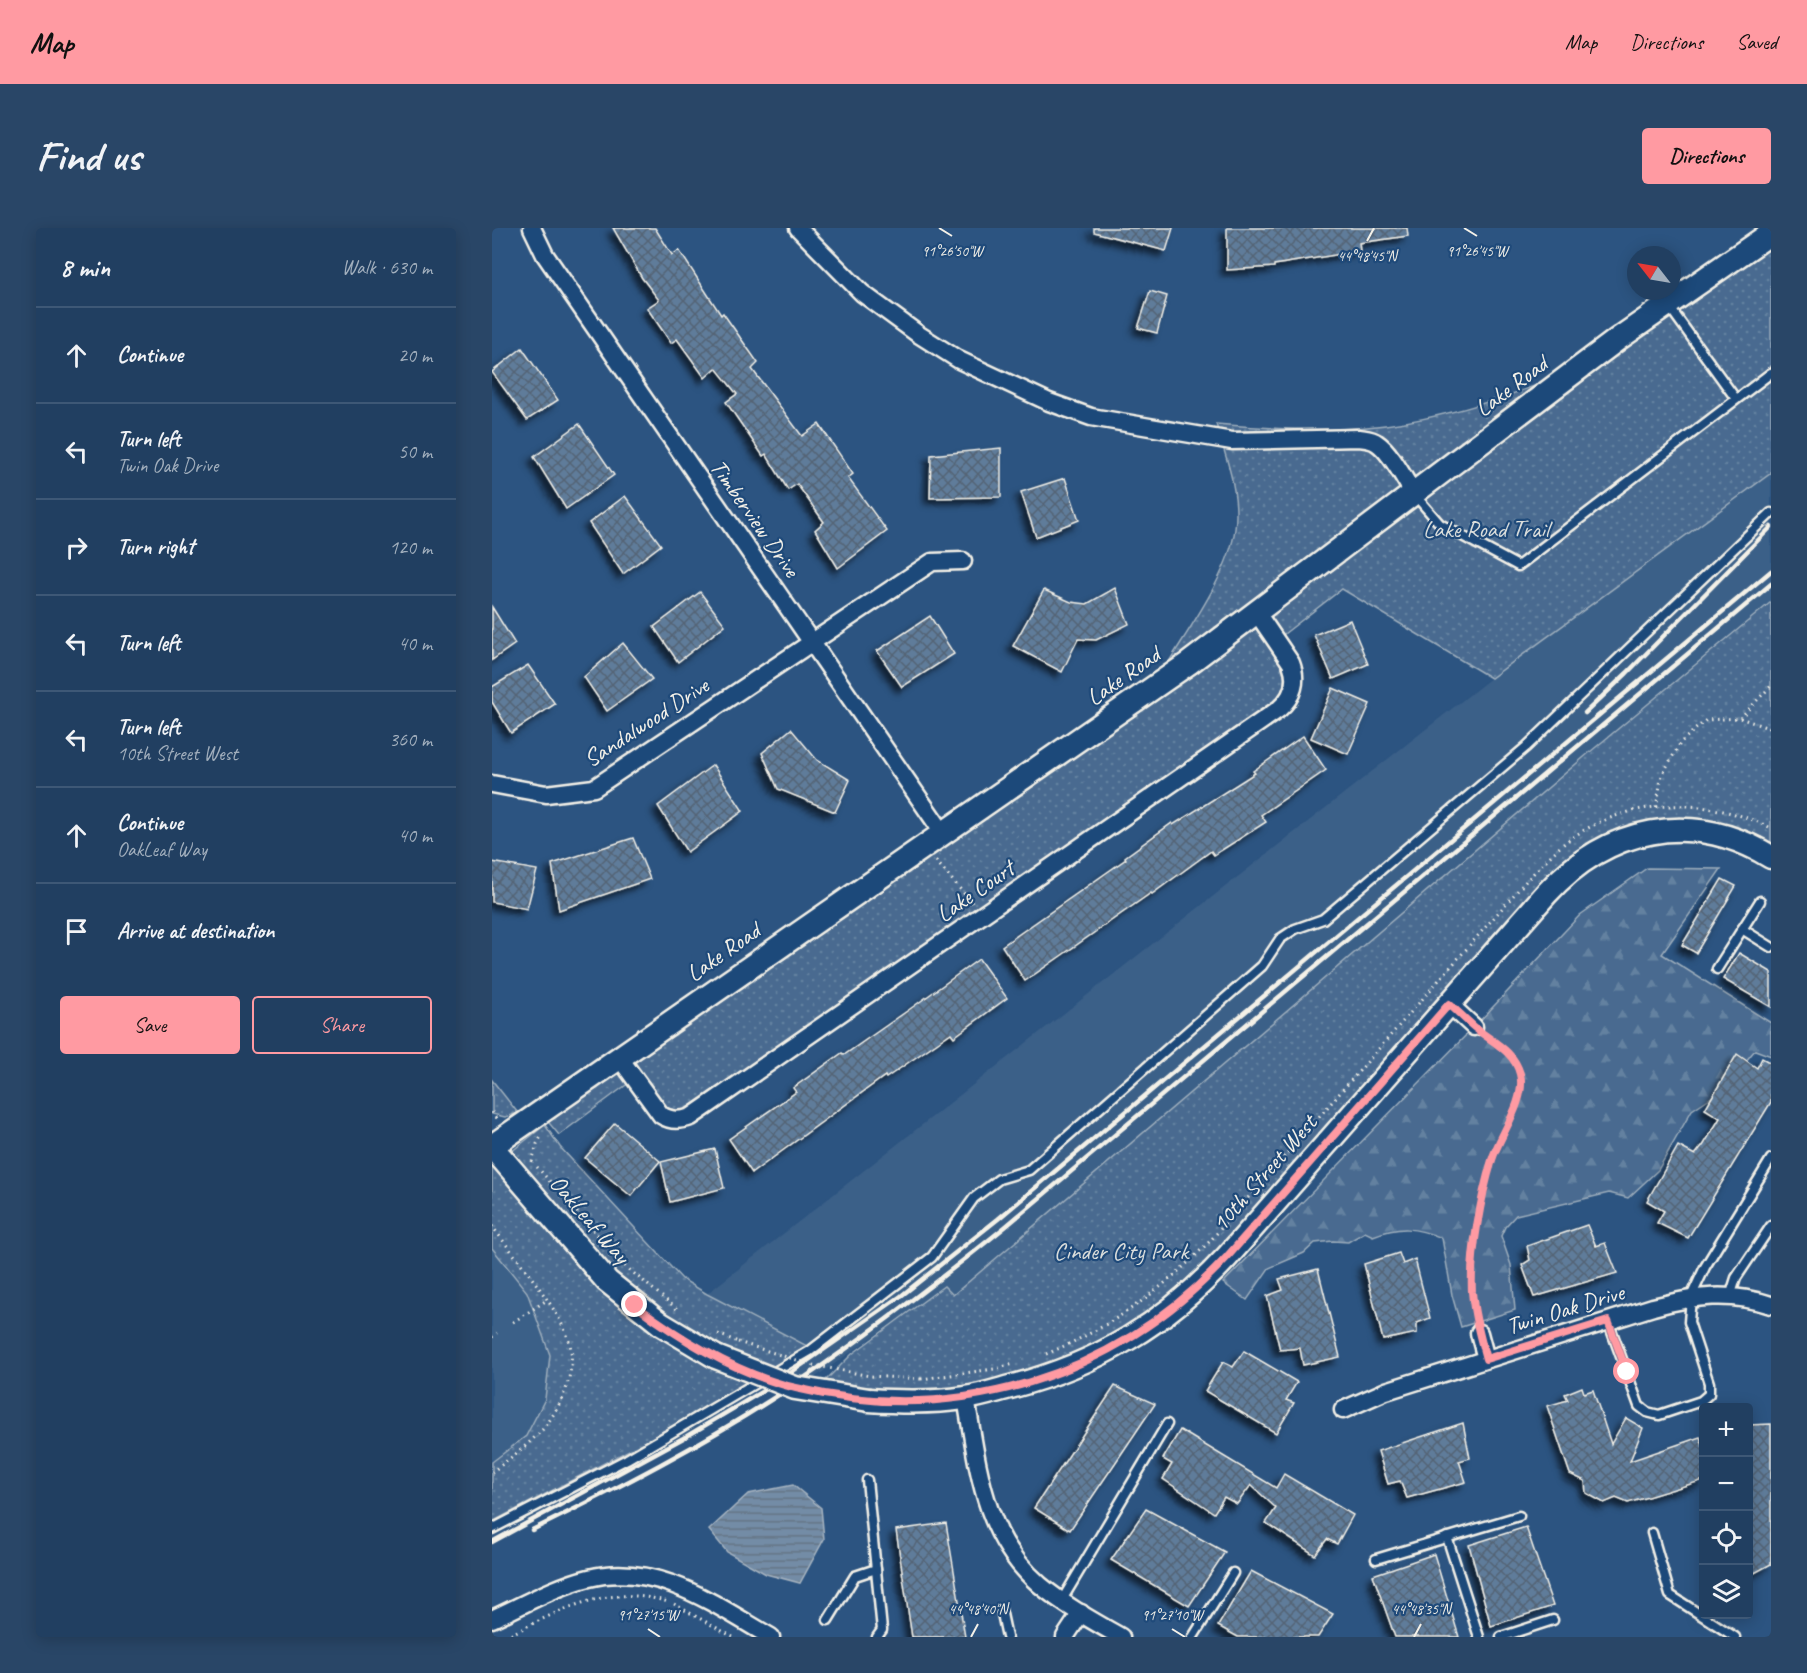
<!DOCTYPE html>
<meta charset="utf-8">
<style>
body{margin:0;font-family:Caveat,sans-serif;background:#294667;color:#f1f3f6}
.controls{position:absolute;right:18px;bottom:18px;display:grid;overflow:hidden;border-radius:6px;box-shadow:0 3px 15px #0003}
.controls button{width:54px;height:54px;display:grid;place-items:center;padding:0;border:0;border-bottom:2px solid #3e5876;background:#213f61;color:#f1f3f6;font:30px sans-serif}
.compass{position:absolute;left:1135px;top:18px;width:54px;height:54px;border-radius:50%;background:#213f61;box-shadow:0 3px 15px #0003;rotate:301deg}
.stop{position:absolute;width:18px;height:18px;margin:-14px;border:4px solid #ff9aa2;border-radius:50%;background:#fff}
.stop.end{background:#ff9aa2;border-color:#fff;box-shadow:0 2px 6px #0008}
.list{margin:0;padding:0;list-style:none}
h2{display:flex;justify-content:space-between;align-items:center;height:78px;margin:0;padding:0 24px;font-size:26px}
h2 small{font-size:20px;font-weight:400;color:#a2afbd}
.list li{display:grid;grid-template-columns:39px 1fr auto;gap:18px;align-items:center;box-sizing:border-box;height:96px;padding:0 24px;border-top:2px solid #3e5876}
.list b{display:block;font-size:22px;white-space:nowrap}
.list p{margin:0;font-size:20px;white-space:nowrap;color:#a2afbd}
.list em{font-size:20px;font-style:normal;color:#a2afbd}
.actions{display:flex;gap:12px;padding:18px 24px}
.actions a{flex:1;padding:14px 0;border:2px solid #ff9aa2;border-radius:6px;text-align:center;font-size:21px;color:#ff9aa2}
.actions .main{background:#ff9aa2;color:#111}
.icon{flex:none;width:33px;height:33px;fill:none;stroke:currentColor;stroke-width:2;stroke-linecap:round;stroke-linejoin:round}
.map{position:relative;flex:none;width:1279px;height:1409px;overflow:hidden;border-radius:6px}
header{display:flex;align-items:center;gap:36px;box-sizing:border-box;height:84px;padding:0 30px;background:#ff9aa2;color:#111}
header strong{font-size:28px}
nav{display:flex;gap:33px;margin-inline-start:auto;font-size:21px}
.intro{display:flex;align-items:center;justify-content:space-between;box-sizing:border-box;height:144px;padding:0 36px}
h1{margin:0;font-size:42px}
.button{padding:15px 27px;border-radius:6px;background:#ff9aa2;color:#111;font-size:21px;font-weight:700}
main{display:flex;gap:36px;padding:0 36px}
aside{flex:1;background:#213f61;border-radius:6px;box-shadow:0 3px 15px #0003}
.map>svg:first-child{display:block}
.built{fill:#3b6088}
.forest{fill:url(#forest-firs);stroke:#9eaebc;stroke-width:1.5}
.park{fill:url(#park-dots);stroke:#9eaebc;stroke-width:1.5}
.water{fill:url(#water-rules);stroke:#a7b4c0;stroke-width:1.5}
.building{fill:url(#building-cross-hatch);stroke:#f4f1e8;stroke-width:1.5;filter:url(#shadow)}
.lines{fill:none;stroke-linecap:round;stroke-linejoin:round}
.lane-casing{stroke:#f4f1e8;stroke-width:13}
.street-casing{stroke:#f4f1e8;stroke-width:21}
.secondary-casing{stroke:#f4f1e8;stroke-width:27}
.path{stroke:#f4f1e8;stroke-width:3;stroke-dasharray:1.5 4.5;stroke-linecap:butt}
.lane{stroke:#1f4a7a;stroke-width:8}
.street{stroke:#1f4a7a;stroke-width:16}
.secondary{stroke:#1f4a7a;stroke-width:22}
.rail{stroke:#f4f1e8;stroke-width:4.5}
.secondary-bridge-casing{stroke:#f4f1e8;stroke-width:27;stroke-linecap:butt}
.path-bridge{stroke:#f4f1e8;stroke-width:3;stroke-dasharray:1.5 4.5;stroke-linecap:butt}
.secondary-bridge{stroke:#1f4a7a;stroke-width:22}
.route{stroke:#ff9aa2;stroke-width:8}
.ticks{fill:none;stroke:#f4f1e8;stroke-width:2}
.labels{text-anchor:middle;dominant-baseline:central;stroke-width:4.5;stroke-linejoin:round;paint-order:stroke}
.street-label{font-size:24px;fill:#f4f1e8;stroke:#1f4a7a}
.park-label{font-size:24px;fill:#dadddb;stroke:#1f4a7a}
.ticks-label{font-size:15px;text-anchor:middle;fill:#f4f1e8;stroke:#1f4a7a;stroke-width:4.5;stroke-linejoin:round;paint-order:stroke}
</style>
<header>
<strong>Map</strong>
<nav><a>Map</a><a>Directions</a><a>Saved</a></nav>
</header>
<div class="intro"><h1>Find us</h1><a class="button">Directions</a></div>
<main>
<aside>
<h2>8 min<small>Walk · 630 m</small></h2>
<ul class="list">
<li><svg class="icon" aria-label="ahead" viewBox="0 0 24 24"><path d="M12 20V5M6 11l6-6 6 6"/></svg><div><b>Continue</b></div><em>20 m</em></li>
<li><svg class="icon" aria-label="left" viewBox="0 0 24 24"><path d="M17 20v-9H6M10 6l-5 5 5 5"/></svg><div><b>Turn left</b><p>Twin Oak Drive</p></div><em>50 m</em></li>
<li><svg class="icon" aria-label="right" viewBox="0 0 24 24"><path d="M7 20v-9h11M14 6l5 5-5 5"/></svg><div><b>Turn right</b></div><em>120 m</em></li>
<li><svg class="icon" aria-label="left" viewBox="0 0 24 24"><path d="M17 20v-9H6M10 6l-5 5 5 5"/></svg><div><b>Turn left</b></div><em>40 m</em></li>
<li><svg class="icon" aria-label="left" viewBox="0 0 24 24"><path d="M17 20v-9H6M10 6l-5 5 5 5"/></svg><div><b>Turn left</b><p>10th Street West</p></div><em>360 m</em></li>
<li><svg class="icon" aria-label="ahead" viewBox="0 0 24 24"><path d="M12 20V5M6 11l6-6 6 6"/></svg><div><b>Continue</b><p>OakLeaf Way</p></div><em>40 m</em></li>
<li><svg class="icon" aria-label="arrive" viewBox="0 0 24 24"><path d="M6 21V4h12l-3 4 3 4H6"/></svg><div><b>Arrive at destination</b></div></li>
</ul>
<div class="actions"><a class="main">Save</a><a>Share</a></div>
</aside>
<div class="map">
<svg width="1279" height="1409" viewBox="0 0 1279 1409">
<defs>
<pattern id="forest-firs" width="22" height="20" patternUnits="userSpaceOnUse" patternTransform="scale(1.5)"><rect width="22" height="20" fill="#496b90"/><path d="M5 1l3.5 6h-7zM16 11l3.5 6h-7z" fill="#6481a0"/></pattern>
<pattern id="park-dots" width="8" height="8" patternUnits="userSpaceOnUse" patternTransform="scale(1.5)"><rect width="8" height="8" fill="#496b90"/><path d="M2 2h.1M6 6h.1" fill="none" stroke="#6481a0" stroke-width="1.8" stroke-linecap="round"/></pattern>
<pattern id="water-rules" width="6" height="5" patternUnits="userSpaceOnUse" patternTransform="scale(1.5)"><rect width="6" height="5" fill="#738ca6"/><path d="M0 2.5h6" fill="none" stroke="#647484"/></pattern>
<pattern id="building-cross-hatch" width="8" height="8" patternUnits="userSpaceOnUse" patternTransform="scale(1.5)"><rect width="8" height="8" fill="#5e7b9a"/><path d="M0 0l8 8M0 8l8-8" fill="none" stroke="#556474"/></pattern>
<filter id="shadow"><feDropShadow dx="-5.5" dy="5.5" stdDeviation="3" flood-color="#0009"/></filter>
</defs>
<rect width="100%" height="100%" fill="#2c5481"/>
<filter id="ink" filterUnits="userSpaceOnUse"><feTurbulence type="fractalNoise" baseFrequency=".0167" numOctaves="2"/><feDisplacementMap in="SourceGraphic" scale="12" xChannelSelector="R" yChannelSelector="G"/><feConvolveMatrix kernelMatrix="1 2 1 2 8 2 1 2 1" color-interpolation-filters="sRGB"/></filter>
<g filter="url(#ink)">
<g class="built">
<polygon points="1279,245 1279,374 1098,524 461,1067 452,1059 319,1152 288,1145 184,1090 999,450"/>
<polygon points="0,1020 35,1064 58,1127 53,1171 34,1208 0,1234"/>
</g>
<path class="forest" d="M1155 640 1229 641 1170 726 1279 795V828L1263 822 1230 862 1200 882 1166 942 1136 970 1117 965 1024 987 1013 999 1009 1008 1019 1037 1023 1082 969 1099 960 1067 950 1010C923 999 908 998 881 1008L873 1004 856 1014 841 1013 823 1015 812 1025 777 1040 755 1072 731 1055 982 799 1088 687Z"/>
<g class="park">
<path d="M1279 15V245L999 450 850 361 792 406 779 420C792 438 798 453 785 473L193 884C167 884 162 865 149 846L67 907 48 884 675 437C698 399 737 345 743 301 748 266 734 229 724 196 774 200 825 204 875 199 934 194 998 175 1053 154Z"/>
<polygon points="1279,374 1279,629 1202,602 1094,630 673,1085 508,1162 322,1164 360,1126 452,1058 461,1067 1098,524"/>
<polygon points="0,852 26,885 13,889 0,886"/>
<polygon points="53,897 68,919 190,1051 215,1066 317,1119 164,1208 0,1294 0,1234 34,1208 53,1171 58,1127 35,1064 0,1020 0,939"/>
</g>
<polygon class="water" points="301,1257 329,1280 332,1311 308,1355 274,1346 235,1324 217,1302 256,1266"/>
<g class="building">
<polygon points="121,0 163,0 180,27 187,22 229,87 231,85 266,135 260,141 310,208 327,196 361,246 356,250 395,303 346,340 323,302 332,294 305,256 296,262 274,226 271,228 234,174 245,166 224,140 213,150 185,111 179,115 155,80 167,72 150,50"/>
<polygon points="602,0 681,0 674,23 602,4"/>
<polygon points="735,0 915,0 916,8 867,15 868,23 782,37 782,39 735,42"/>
<polygon points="658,63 675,68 665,105 646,100"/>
<polygon points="30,120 66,172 35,192 0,144"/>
<polygon points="87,196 122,247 74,281 42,229"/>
<polygon points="509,220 509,269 438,270 439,227"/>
<polygon points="573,250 587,292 544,309 529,264"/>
<polygon points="133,268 169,317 131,346 97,295"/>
<polygon points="623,360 637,396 604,412 586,411 570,444 521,418 552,362 579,374 595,376"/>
<polygon points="208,364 233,397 186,434 162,399"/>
<polygon points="0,379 23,416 0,432"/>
<polygon points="438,388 462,426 410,459 385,423"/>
<polygon points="858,392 876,436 841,451 822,407"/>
<polygon points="131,415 160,451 115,483 92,449"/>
<polygon points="36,437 63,476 19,505 0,474 0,459"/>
<polygon points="841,460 878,476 856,526 819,510"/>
<polygon points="299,501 325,532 358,552 343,584 286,561 270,525"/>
<polygon points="811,508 834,542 769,587 774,594 722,627 719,623 660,666 659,665 533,753 510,718 634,631 633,629 680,595 681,597 763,545 761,543"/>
<polygon points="221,537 251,583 195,624 166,578"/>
<polygon points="141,610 158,651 67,682 60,636"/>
<polygon points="0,634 45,642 35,681 0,674"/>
<polygon points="1230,651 1244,658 1204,725 1190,717"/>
<polygon points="1247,725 1279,744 1279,779 1231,751"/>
<polygon points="487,731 515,770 462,809 459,805 394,850 393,848 260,945 237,911 304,864 301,860 350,825 352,827 418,781"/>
<polygon points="1245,826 1265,840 1270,830 1279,835 1279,874 1196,1010 1165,995 1172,983 1155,973 1186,918 1203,927 1210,918 1211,918 1228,890 1213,881"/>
<polygon points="123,895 168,933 139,968 93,930"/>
<polygon points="223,921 232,960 178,974 169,934"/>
<polygon points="1095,997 1104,1018 1113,1015 1125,1045 1042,1069 1030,1037 1038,1032 1035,1018"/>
<polygon points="907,1025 911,1036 923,1031 938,1090 925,1095 925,1105 891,1112 872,1036"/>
<polygon points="826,1041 848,1129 811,1137 808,1120 788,1122 775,1068 791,1062 787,1051"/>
<polygon points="752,1123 805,1154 794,1172 802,1175 784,1205 713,1163 731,1134 741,1139"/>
<polygon points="623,1158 663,1176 578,1302 542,1280"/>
<polygon points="1090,1159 1092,1165 1101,1162 1119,1216 1134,1190 1151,1200 1138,1233 1208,1209 1212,1221 1212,1252 1136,1275 1124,1270 1112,1275 1094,1265 1093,1253 1078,1246 1055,1178 1076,1172 1073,1166"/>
<polygon points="971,1195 978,1230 967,1233 974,1254 915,1270 908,1253 896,1256 886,1223"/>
<polygon points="1279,1196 1279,1336 1257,1348 1257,1197"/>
<polygon points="688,1202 784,1260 792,1246 861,1287 845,1316 835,1311 823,1327 774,1295 784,1280 759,1257 745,1276 732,1269 722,1285 671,1251 680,1236 671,1231"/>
<polygon points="654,1281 733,1324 697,1378 619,1332"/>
<polygon points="454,1295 473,1409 420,1409 404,1302"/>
<polygon points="1034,1299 1061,1378 999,1398 977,1317"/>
<polygon points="942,1326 967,1409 903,1409 881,1347"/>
<polygon points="759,1343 841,1386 826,1409 746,1409 726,1398"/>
</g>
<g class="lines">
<defs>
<g id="lane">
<polyline points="1176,77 1244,171"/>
<polyline points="922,266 948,296 1026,338 1279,145"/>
<polyline points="1250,701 1279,719"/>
<polyline points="1225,741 1268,673"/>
<polyline points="1238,1069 1244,1050 1279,998"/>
<polyline points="1116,1093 1147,1178 1155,1184 1167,1187 1209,1173 1217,1166 1217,1155 1197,1094 1199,1069 1213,1039 1279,931"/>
<polyline points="375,1252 390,1402 385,1409"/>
<polyline points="0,1301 135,1231 318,1123 440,1029 482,970 507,951 537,942 770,738 788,711 803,701 831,691 1034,519 1279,285"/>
<polyline points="1160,1305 1178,1367 1243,1409"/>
<polyline points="955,1309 987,1409"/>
<polyline points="884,1331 1027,1288"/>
<polyline points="570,1372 675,1196"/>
<polyline points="509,1381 515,1409"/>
<polyline points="336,1392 363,1348 384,1341"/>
<polyline points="701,1409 741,1345"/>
<polyline points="1009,1409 1061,1392"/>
</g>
<g id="street">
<polyline points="40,0 53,27 451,605"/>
<path d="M306 0 370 65 426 106 467 132 557 174 599 189 740 213 867 210C873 211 880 211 885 215 898 223 913 252 922 266"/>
<polyline points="0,556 54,566 102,560 440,334 471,333"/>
<polyline points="957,776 982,799"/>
<path d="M127 829 169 887C178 893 188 893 199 889L787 481C801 469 806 453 799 435L765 385"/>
<polyline points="987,1105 994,1131"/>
<path d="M474 1170C486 1239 491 1308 548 1357 572 1377 601 1393 629 1409"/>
<path d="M851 1182 894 1163 1161 1079C1203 1068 1237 1063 1279 1077"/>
<path d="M0 1391C31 1377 64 1358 97 1350 165 1333 223 1377 279 1409"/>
<polyline points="573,1409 589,1385"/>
</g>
<g id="secondary">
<polyline points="0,918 697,435 1126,111 1279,5"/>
<polyline points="0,919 115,1053 169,1096 224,1129"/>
<path d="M377 1172C409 1174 441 1175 473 1170 488 1168 503 1163 518 1159 606 1136 673 1096 735 1029L1054 666C1115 599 1200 581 1279 629"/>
</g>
</defs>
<use href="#lane" class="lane-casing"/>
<use href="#street" class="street-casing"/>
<use href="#secondary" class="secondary-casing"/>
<g class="path">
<polyline points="1248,490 1279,458"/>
<polyline points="1164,579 1170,547 1189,514 1214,492 1248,490 1279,501"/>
<polyline points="444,633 481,676"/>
<polyline points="0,884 5,892"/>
<polyline points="40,934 45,916 50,907"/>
<polyline points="45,939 133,1038 185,1081"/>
<path d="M0 998C21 1027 75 1088 79 1122 82 1150 68 1181 50 1202 35 1218 17 1231 0 1244"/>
<path d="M984 1090C974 1046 986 974 1000 931 1009 905 1031 879 1029 850 1027 832 1009 818 996 808"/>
<polyline points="21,1094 55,1072"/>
<polyline points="226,1106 246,1114"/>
<polyline points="0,1109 5,1105"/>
<path d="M554 1126C621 1098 667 1065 718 1013L1034 653C1049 638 1063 621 1081 609 1141 569 1216 569 1279 600"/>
<polyline points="429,1151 502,1141 522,1136"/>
<polyline points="182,1376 241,1409"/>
<path d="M13 1409C68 1383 113 1355 176 1374"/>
</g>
<use href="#lane" class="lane"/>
<use href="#street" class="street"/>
<use href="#secondary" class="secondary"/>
<g class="rail">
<polyline points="1093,485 1135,445 1279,299"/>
<path d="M40 1302C126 1260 211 1216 291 1164 369 1113 441 1057 513 999L1279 356"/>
<polyline points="0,1314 195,1208 281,1157 409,1068 506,991 1279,343"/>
</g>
<defs>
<polyline id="secondary-bridge" points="224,1129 303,1160 377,1172"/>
</defs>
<use href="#secondary-bridge" class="secondary-bridge-casing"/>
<polyline class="path-bridge" points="246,1114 321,1137 378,1148 429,1151"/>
<use href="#secondary-bridge" class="secondary-bridge"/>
</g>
</g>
<g class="lines" filter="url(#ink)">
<path class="route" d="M143 1077C191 1113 245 1146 304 1160 464 1199 624 1149 735 1029L957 776C965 783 973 791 981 798 998 813 1022 822 1028 846 1035 872 1007 908 1000 932 989 968 978 1026 980 1064 982 1087 988 1109 994 1131L1116 1093 1135 1144"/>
</g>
<path class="ticks" d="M447 0 460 8M972 0 985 8M875 13 882 0M156 1401 168 1409M680 1401 693 1409M479 1409 486 1396M922 1409 929 1396"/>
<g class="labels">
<g class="street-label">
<text transform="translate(1019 158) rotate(-37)">Lake Road</text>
<text transform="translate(263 290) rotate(55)">Timberview Drive</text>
<text transform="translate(631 448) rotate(-35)">Lake Road</text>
<text transform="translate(154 494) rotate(-33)">Sandalwood Drive</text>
<text transform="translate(483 663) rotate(-35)">Lake Court</text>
<text transform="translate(231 724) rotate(-35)">Lake Road</text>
<text transform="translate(772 945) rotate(-49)">10th Street West</text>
<text transform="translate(98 991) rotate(49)">OakLeaf Way</text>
<text transform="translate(1073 1081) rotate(-17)">Twin Oak Drive</text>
</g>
<g class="park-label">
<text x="994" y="301">Lake Road Trail</text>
<text x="629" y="1023">Cinder City Park</text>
</g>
</g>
<g class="ticks-label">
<text x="460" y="28">91°26'50"W</text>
<text x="985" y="28">91°26'45"W</text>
<text x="875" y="33">44°48'45"N</text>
<text x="486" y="1386">44°48'40"N</text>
<text x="929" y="1386">44°48'35"N</text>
<text x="156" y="1392">91°27'15"W</text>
<text x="680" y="1392">91°27'10"W</text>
</g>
</svg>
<div class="controls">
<button>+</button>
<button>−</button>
<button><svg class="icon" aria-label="locate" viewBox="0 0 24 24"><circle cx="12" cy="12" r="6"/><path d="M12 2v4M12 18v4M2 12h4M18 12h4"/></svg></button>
<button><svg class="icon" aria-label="layers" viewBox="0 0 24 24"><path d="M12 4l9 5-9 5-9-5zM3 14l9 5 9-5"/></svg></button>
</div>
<svg class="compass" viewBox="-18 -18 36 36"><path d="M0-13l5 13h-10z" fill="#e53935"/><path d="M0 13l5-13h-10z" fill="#a2afbd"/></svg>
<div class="stop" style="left:1135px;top:1144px"></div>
<div class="stop end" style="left:143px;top:1077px"></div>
</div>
</main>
